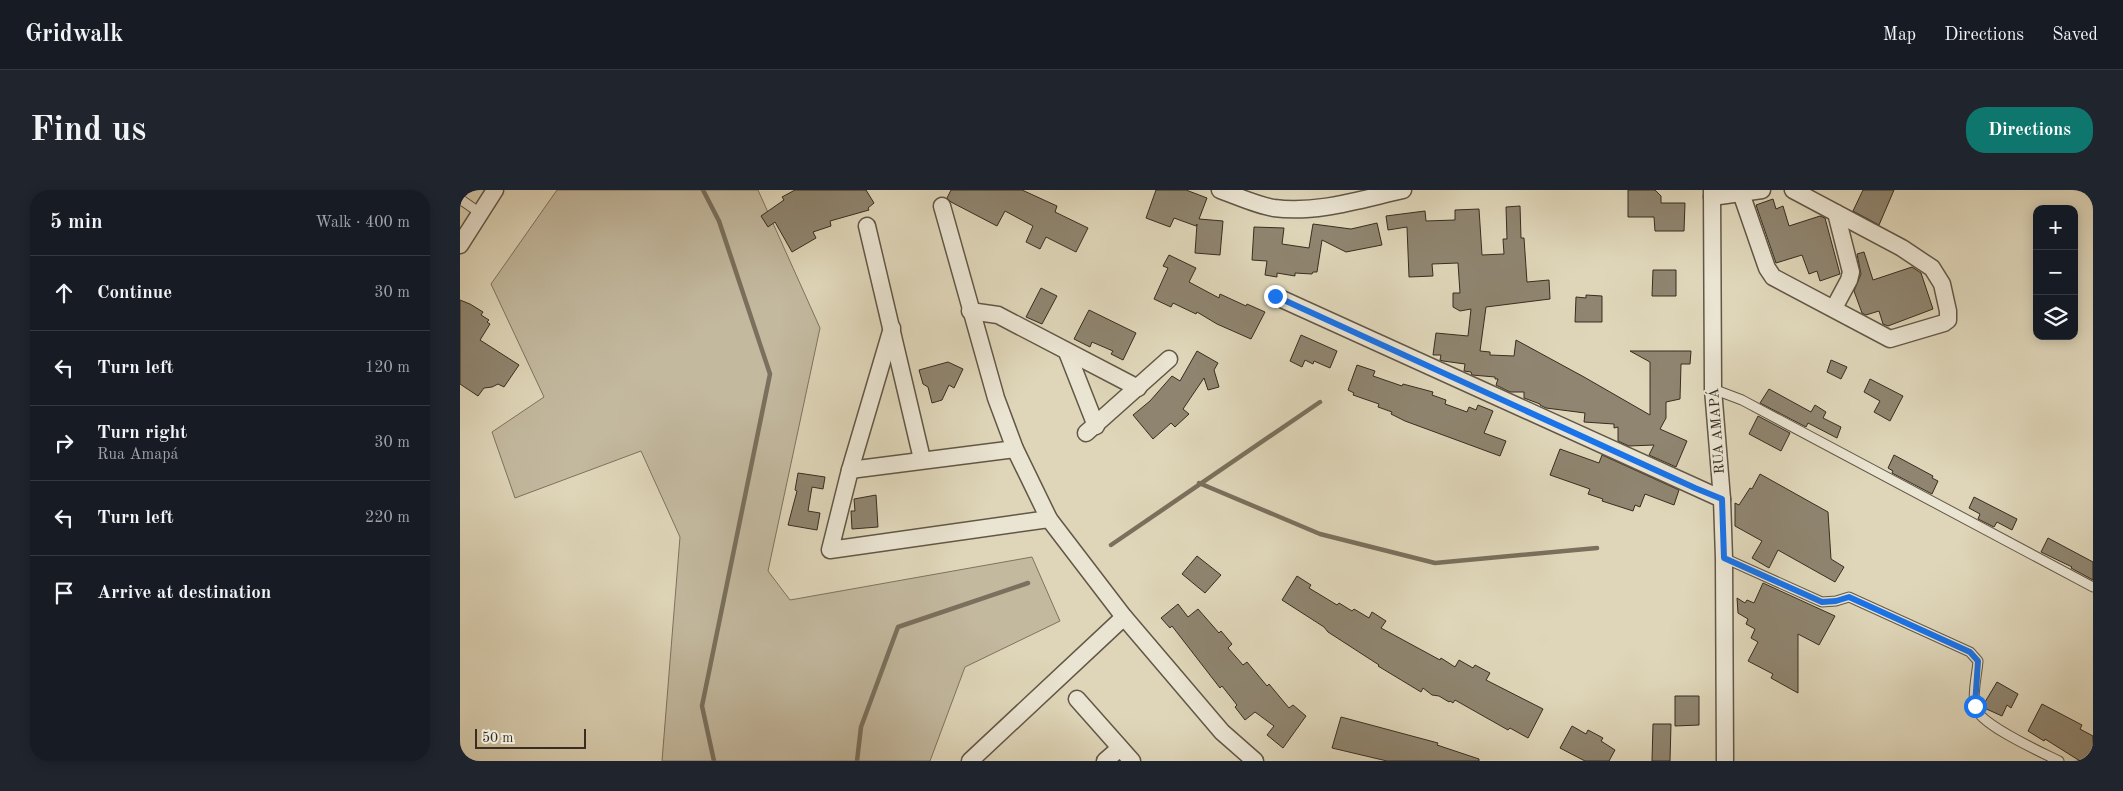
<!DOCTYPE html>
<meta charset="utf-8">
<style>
body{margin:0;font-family:"Old Standard TT",serif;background:#20242c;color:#f1f3f6}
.controls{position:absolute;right:15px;top:15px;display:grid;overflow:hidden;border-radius:10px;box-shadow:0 2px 12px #0003}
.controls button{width:45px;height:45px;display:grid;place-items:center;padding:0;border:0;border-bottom:1px solid #363941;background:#171b24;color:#f1f3f6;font:25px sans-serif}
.scale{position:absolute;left:15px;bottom:12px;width:111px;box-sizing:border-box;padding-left:5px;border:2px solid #382d20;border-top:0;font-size:14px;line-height:18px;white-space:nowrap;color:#382d20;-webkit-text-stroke:4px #eae4d2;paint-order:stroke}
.stop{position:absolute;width:15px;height:15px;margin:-11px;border:4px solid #1a73e8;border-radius:50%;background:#fff}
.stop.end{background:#1a73e8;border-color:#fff;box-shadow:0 1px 5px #0008}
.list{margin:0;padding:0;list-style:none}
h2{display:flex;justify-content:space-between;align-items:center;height:65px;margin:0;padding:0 20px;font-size:21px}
h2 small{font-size:16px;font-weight:400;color:#9ea1a6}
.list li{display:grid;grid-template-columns:32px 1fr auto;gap:15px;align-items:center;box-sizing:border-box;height:75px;padding:0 20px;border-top:1px solid #363941}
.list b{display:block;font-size:19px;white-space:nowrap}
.list p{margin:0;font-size:16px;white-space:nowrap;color:#9ea1a6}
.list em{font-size:16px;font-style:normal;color:#9ea1a6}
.icon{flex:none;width:28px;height:28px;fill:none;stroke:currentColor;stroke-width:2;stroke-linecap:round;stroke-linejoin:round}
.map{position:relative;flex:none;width:1633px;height:571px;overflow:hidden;border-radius:20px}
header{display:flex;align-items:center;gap:30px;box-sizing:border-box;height:70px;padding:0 25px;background:#171b24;border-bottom:1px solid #363941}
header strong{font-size:24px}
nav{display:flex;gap:28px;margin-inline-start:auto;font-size:18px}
.intro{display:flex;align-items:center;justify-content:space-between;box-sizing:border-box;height:120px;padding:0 30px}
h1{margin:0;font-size:35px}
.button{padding:12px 22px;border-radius:20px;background:#0f766e;color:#fff;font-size:18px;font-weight:700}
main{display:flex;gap:30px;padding:0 30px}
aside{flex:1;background:#171b24;border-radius:20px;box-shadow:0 2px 12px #0003}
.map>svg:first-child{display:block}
.green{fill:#c3b99f;stroke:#7e7360}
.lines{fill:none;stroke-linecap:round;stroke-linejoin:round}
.stream{stroke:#7a705d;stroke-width:4.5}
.building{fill:#8f8570;stroke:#382d20}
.service-casing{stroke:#625746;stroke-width:11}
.minor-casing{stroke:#625746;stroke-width:19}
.service{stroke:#eae4d2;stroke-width:9}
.minor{stroke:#eae4d2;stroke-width:16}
.route{stroke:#1a73e8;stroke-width:6}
.labels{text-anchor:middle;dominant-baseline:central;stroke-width:4;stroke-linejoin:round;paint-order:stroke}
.street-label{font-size:14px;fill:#382d20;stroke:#eae4d2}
</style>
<header>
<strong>Gridwalk</strong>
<nav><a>Map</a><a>Directions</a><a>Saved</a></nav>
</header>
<div class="intro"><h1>Find us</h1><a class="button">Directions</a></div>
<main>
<aside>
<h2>5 min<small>Walk · 400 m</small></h2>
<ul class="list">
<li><svg class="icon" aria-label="ahead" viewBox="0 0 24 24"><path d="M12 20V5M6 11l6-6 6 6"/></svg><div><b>Continue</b></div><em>30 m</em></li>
<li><svg class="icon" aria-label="left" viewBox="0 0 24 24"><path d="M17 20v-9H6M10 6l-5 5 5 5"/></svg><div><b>Turn left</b></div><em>120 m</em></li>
<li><svg class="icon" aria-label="right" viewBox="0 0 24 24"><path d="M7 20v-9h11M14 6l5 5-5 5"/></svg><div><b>Turn right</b><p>Rua Amapá</p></div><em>30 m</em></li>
<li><svg class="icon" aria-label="left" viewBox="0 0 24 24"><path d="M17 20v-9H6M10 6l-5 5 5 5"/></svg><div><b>Turn left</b></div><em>220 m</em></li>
<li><svg class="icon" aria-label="arrive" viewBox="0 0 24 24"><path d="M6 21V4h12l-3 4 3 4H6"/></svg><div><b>Arrive at destination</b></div></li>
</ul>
</aside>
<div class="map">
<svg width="1633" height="571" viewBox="0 0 1633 571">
<rect width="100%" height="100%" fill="#dfd6b9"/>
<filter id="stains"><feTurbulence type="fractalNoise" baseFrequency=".004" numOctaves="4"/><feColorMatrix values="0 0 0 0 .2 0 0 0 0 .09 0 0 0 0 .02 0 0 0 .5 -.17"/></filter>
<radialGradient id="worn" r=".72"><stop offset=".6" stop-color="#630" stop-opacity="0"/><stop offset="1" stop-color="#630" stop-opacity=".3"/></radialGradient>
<polygon class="green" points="97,0 298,0 360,138 308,381 330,410 572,367 600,431 505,477 470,571 202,571 220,347 181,261 55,308 32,242 84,207 31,94"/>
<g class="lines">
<g class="stream">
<polyline points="243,0 259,31 310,184 242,516 254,571"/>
<polyline points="739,293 860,344 975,373 1137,358"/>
<polyline points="651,355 860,212"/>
<polyline points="397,571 401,537 438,437 568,393"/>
</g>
</g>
<g class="building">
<polygon points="335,0 406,0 414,13 408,18 409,20 370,31 371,36 353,42 356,48 332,62 315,32 308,37 301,26 324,10 322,7"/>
<polygon points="491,0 562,0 597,16 595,22 628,38 616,62 586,47 580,59 566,52 573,36 545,21 537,36 491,12 487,8"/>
<polygon points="696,0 726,0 747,8 739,29 763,31 760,65 735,63 737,34 736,36 714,28 710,37 686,28"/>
<polygon points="1168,0 1195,0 1201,6 1201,13 1225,13 1224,41 1195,41 1194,27 1168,27"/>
<polygon points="1403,0 1434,0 1419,35 1393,21"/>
<polygon points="1313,9 1316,19 1323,16 1329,36 1360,26 1365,28 1380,84 1360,91 1357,81 1349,84 1342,65 1316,73 1296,15"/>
<polygon points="1060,16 1061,48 1064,48 1067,92 1089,90 1090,109 1026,117 1020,161 1030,162 1030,165 1054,166 1056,150 1124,187 1190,225 1190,172 1170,161 1231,161 1230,174 1221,174 1220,209 1206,212 1206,228 1200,239 1227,251 1216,277 1189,265 1194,255 1169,256 1158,251 1158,237 1154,238 1154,234 1124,232 1125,223 1086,218 1080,215 1080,214 1064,208 1064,202 1050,202 1036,195 1038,189 1035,189 1035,187 1012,185 1011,182 1004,181 1005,174 983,171 980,170 981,165 973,165 976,143 1008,146 1011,119 1000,121 993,117 993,103 1000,103 998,73 972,74 973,86 949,87 947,37 928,40 926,26 965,21 966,31 995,30 995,20 1019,19 1022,65 1044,64 1043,49 1047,49 1046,17"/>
<polygon points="917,33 922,55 886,62 862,50 857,82 853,82 852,84 835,83 835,86 817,83 817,87 805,85 807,71 792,70 794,37 824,38 822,54 849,58 853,34 891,39"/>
<polygon points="1404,62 1413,90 1452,77 1461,83 1473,119 1428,136 1423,134 1419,121 1406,125 1402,123 1394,101 1401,84 1397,64"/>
<polygon points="709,65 736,78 729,92 759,108 760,104 786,116 787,114 805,122 791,149 757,134 737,122 736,124 713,113 711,117 694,109 708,78 703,76"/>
<polygon points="1193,80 1216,80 1216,106 1192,106"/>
<polygon points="581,98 597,106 582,134 566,127"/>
<polygon points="1126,105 1142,106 1142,132 1115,132 1116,107 1126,108"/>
<polygon points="0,110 10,114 23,122 21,125 29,130 27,132 30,134 20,150 59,175 44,197 38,194 32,197 24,198 18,206 0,194"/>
<polygon points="629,120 676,143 663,170 651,164 653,161 632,152 630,157 614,149"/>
<polygon points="841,145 877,161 870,178 854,171 853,174 845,170 842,177 830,171"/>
<polygon points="737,161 758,173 754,180 759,197 748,200 744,188 723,219 729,224 715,237 711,233 693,249 673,225 690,211 712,186 720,191"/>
<polygon points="1371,170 1387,177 1381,189 1367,182"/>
<polygon points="488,172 503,179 494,198 489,195 482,210 472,213 468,197 463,194 459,180"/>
<polygon points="897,175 915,181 913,186 942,196 943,194 973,202 972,205 986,210 985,214 1007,222 1009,217 1016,220 1018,215 1033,221 1024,243 1046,251 1040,266 945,231 931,224 932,222 918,217 919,214 893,205 894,203 888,200"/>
<polygon points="1410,189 1443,206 1430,231 1414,222 1420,211 1404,202"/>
<polygon points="1309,199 1351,222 1355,215 1366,222 1363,228 1381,237 1377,248 1348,233 1346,237 1300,213"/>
<polygon points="1298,226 1330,243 1321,261 1289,244"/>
<polygon points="1100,259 1139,273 1142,265 1219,300 1214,315 1185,304 1180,317 1175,315 1173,321 1142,311 1143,309 1128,304 1130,299 1090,285"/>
<polygon points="1434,265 1473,286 1472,288 1478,291 1472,304 1432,283 1433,281 1428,278"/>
<polygon points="338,283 365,287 363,299 352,297 348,321 360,323 357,340 328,335 337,301 335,300"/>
<polygon points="1300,284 1368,322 1371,369 1384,377 1375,392 1318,360 1309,378 1292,368 1302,351 1275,336 1275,313 1279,315 1290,298 1292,299"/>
<polygon points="416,305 418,337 392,339 391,321 395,321 394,309"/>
<polygon points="1514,307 1557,329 1552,340 1537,332 1534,337 1518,329 1520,324 1509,318"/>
<polygon points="1588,348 1633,372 1633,390 1611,378 1612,377 1581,362"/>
<polygon points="737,366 761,385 745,403 722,384"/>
<polygon points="837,386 851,395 849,398 877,415 879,413 892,421 894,419 909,428 912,422 926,431 921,438 980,470 981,468 995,477 999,470 1013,478 1015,475 1030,483 1026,490 1083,519 1068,548 1050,538 1048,540 995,510 993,513 990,511 989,512 979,506 972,505 963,498 961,502 918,476 919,475 868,442 864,437 822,410"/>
<polygon points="1303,393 1375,426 1359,455 1338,444 1338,503 1311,488 1313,484 1288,471 1298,452 1291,448 1295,439 1286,434 1288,429 1278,423 1277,408 1285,413 1287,410 1294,413"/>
<polygon points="718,414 728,427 738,419 759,443 761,441 772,454 768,458 783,475 787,472 807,496 809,494 829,518 833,515 846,526 823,558 807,545 814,536 795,522 785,530 775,517 777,515 762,496 760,498 712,436 710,438 701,428"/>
<polygon points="1537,492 1558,504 1551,518 1547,515 1542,526 1522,517"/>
<polygon points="1215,506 1239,506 1239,535 1215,536"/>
<polygon points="1582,514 1622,535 1620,539 1633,546 1633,571 1620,571 1585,549 1584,551 1568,541"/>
<polygon points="881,527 978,553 977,555 1019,569 1019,571 927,571 872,558"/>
<polygon points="1193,534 1211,534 1210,571 1192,571"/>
<polygon points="1112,536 1126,544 1128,540 1143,548 1141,551 1155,560 1149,571 1125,571 1100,558"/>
</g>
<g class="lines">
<defs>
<g id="service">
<polyline points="0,9 20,23"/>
<polyline points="1253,199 1282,210 1633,397"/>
<path d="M1264 368 1362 412 1376 411 1389 407 1510 462 1518 471C1517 485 1512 504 1515 517 1520 535 1581 562 1599 571"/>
</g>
<g id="minor">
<path d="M760 0C777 6 796 15 814 18 856 24 902 9 943 0"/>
<polyline points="1252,0 1253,199 1262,309 1264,368 1265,571"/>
<polyline points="1281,3 1307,78 1313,87 1430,149 1484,133 1488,130 1488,121 1482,94 1472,78 1442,58 1333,0"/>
<polyline points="1252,7 1302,0"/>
<polyline points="482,16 536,208 555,259 589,329 664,427 762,542 795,571"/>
<polyline points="407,36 462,269"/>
<polyline points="0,55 35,0"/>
<polyline points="815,106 1262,309"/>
<polyline points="1374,118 1389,90 1391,82 1376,23"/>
<polyline points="510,121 538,125 678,198"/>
<polyline points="432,138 390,280 370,360 589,329"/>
<polyline points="607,162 636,236"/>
<polyline points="626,243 709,169"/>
<polyline points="390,280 555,259"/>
<polyline points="617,509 672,571"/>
<polyline points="510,571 664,427"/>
<polyline points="645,571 660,558"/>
</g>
</defs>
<use href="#service" class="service-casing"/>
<use href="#minor" class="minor-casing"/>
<use href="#service" class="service"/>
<use href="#minor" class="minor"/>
</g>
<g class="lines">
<polyline class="route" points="815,106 1235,298 1262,309 1264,368 1362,412 1376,411 1389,407 1510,462 1518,471 1515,516"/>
</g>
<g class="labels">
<g class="street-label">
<text transform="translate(1257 241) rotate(-94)">RUA AMAPÁ</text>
</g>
</g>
<rect width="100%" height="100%" filter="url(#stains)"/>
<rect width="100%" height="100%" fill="url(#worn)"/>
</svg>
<div class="controls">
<button>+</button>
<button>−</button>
<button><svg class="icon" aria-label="layers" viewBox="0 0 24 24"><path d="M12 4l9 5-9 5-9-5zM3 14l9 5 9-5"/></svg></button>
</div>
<div class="scale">50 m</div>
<div class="stop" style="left:1515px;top:516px"></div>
<div class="stop end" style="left:815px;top:106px"></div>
</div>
</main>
